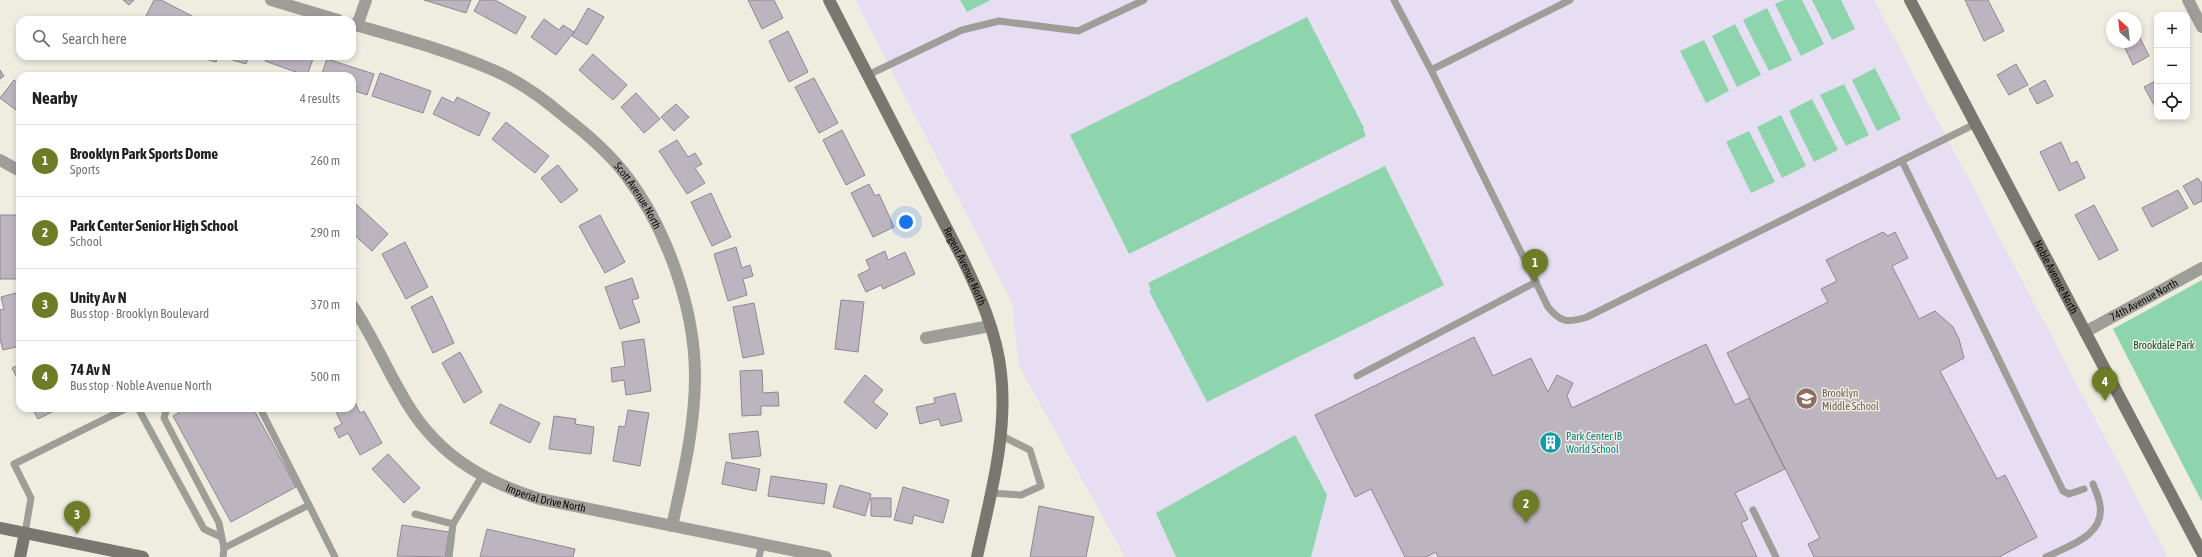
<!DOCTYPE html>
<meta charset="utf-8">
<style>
body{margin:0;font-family:"Asap Condensed",sans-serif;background:#f6f6f6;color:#202124}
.controls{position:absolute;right:12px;top:12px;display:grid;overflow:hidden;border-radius:8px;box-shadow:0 2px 6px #0003}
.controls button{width:36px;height:36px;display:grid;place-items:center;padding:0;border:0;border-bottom:1px solid #e0e0e0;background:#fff;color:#202124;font:20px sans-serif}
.compass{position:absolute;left:2106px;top:12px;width:36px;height:36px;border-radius:50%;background:#fff;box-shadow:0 2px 6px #0003;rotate:333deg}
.you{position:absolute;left:906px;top:222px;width:14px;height:14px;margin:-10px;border:3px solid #fff;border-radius:50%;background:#1a73e8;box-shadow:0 0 0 6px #1a73e833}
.badge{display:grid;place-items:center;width:26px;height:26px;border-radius:50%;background:#6e7b27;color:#fff;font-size:13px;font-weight:700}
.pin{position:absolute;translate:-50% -33px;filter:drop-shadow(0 1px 2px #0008)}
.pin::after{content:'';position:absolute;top:21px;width:14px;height:12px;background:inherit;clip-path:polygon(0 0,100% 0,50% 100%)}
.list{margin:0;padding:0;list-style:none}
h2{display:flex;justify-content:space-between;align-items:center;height:52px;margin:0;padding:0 16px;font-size:17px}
h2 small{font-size:13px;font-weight:400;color:#757577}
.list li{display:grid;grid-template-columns:26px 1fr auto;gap:12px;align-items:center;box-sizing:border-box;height:72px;padding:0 16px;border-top:1px solid #e0e0e0}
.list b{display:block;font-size:15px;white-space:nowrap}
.list p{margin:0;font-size:13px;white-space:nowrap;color:#757577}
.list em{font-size:13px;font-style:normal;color:#757577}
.icon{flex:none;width:22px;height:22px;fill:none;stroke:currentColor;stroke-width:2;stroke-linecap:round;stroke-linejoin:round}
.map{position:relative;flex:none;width:2202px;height:557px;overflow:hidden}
.search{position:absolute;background:#fff;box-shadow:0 2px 6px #0003;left:16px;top:16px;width:340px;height:44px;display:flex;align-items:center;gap:10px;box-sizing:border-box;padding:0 14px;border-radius:12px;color:#757577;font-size:15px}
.panel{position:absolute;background:#fff;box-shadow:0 2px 6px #0003;left:16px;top:72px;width:340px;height:340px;border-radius:12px}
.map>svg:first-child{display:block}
.industrial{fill:#e7def3}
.green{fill:#8ed5ad}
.building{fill:#bcb4bf;stroke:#8f8791}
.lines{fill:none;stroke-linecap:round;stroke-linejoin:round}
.lane{stroke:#9f9d98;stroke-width:7}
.street{stroke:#9f9d98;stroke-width:12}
.secondary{stroke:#7a7770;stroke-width:12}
.labels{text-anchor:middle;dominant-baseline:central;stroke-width:3;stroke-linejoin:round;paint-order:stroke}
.street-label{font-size:11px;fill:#0c0b08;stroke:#efece0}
.park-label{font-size:11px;fill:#134e33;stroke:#efece0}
.education-label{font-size:11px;fill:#785e54;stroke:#efece0;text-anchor:start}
.culture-label{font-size:11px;fill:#0d838f;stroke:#efece0;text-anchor:start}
</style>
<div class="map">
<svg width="2202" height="557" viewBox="0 0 2202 557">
<rect width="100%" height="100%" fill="#efece0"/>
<polygon class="industrial" points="855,0 1874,0 2167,555 2166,557 1125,557 1019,366 1012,302"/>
<g class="green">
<polygon points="960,0 991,0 967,12"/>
<polygon points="1784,0 1802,0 1824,44 1801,56 1775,4"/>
<polygon points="1812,0 1841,0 1855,29 1832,40"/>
<polygon points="1767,8 1792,60 1769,71 1743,20"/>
<polygon points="1307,17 1364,128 1363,129 1366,136 1129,254 1070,135"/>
<polygon points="1735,24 1761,75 1737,87 1712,36"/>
<polygon points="1704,40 1729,91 1706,103 1680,51"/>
<polygon points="1875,68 1901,119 1877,131 1852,80"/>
<polygon points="1844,84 1869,135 1846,146 1820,95"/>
<polygon points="1812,99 1838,150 1814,162 1789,111"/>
<polygon points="1781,115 1806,166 1782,178 1757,127"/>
<polygon points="1749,131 1775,182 1751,193 1726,142"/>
<polygon points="1385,166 1444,285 1207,402 1149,291 1151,290 1148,283"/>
<polygon points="2202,280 2202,502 2113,329"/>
<polygon points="1295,435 1327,495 1311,557 1176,557 1156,513"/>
</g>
<g class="building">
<polygon points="123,0 134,0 129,5"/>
<polygon points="154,0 161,0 198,19 154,20 146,16"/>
<polygon points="424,0 471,0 466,13"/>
<polygon points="480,0 495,0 526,17 516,34 474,11"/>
<polygon points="748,0 774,0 783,18 762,29"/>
<polygon points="1965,0 1988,0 2004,31 1984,41"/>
<polygon points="588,8 604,17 587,45 572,36"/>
<polygon points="544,19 559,30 563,25 574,32 556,55 531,37"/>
<polygon points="2136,30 2149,56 2133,65 2122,42 2136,42"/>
<polygon points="788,31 808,72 789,82 769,41"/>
<polygon points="593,54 627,85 613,100 579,70"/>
<polygon points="207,56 218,56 216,62 206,59"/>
<polygon points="219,56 249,56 246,64"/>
<polygon points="267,56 314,56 307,76 265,61"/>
<polygon points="327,59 374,74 367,95 352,90 352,76 321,76"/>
<polygon points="2016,64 2028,85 2009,95 1997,75"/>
<polygon points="0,70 4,76 0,79"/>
<polygon points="380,73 431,91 423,113 372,96"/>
<polygon points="814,78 838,123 819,133 795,87"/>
<polygon points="14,80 20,85 20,113 0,98"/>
<polygon points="2045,80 2053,96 2037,104 2029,89"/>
<polygon points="2157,80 2157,110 2144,87"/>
<polygon points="636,93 660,119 644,133 621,107"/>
<polygon points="442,97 454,103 457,97 490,113 479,136 433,114"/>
<polygon points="676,104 689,117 674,131 661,117"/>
<polygon points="506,122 549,156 535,173 492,139"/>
<polygon points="842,130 865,175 846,185 823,140"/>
<polygon points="677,140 688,157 695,153 702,164 695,168 705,183 687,194 659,151"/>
<polygon points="2061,142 2071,164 2077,161 2085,178 2059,191 2040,152"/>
<polygon points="558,165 578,190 561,203 541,178"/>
<polygon points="2198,178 2202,184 2202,201 2194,205 2183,186"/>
<polygon points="869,184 875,196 879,194 894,227 873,237 851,193"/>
<polygon points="2178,190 2188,208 2152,227 2142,208"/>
<polygon points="711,193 731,237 712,246 691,202"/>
<polygon points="355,203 388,234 372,251 352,233 352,207"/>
<polygon points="2094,205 2118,250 2099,260 2075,215"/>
<polygon points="0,215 19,215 17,279 0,279"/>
<polygon points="600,215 625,262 605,273 579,226"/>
<polygon points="1883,232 1888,236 1895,232 1908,258 1892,266 1919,319 1935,311 1953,327 1959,339 1964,358 1940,371 1997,479 2005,475 2037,537 1999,557 1814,557 1808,544 1820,538 1727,353 1828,302 1821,289 1837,281 1826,260"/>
<polygon points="405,242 428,287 406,299 382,254"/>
<polygon points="736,247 742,268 750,265 753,276 743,279 747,295 728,301 714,254"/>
<polygon points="885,251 888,260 905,252 915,274 883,289 881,285 866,292 858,275 870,269 866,260"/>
<polygon points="632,278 639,298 632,300 640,322 620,329 605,287"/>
<polygon points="16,293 20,311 20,346 3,350 0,339 0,310 4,309 1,297"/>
<polygon points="432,296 454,343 433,353 411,307"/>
<polygon points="841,300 864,302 858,352 835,349"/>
<polygon points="754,303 764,354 743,358 733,307"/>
<polygon points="1474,337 1493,376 1531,358 1548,392 1557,375 1573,383 1567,396 1572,408 1706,344 1735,405 1749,398 1785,469 1735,493 1748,519 1741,523 1757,557 1438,557 1436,552 1426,557 1405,557 1371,489 1355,497 1315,415"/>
<polygon points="644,339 651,391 626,395 624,380 612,382 611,368 625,366 622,342"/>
<polygon points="460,352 482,392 464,403 442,363"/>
<polygon points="20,364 20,384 12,368"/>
<polygon points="762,370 763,393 778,392 779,406 761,406 761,415 742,416 740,371"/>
<polygon points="865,375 883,390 873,402 888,414 876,429 844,402"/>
<polygon points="955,393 962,421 941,426 939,419 920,424 916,407 935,403 934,398"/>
<polygon points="354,400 360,413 364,411 382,443 360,455 348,433 339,438 334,428 342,424 335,410 340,408 352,408"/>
<polygon points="500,404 540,423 530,443 490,423"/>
<polygon points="32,408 60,408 38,419"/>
<polygon points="187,408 253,408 296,487 231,522 173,416"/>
<polygon points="628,410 649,413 640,466 613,461 619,426 625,427"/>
<polygon points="554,416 576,419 575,424 594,427 591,454 549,449"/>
<polygon points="758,431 761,456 732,459 729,434"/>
<polygon points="388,454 420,488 404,503 372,469"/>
<polygon points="726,462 760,469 756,491 722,484"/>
<polygon points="771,476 827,484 824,504 768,496"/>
<polygon points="840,485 871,494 865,516 833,507"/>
<polygon points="903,487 949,500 943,523 914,515 912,524 894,520"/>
<polygon points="871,498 891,498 891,517 871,516"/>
<polygon points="1039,506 1094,517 1086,557 1030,557"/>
<polygon points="402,525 449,532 445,557 397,556"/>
<polygon points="487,529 575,549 573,557 480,557"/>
</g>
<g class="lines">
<g class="lane">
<path d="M1394 0 1431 70 1548 307C1561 323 1568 323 1587 317L1975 124"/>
<polyline points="1431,70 1570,0"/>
<polyline points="868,75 962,30 999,21 1078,31 1144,0"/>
<polyline points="1902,161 2063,491 2069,494 2084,489"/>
<polyline points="1357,376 1536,282"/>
<polyline points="138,408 204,529 221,537"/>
<polyline points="167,408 164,418 219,523 224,548"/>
<polyline points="260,408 309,505"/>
<polyline points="991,493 1021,495 1041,486 1030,450 1000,435"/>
<polyline points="1753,510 1776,557"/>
<polyline points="415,514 453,524 482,476"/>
<polyline points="25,533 31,498 14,464 127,408"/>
<polyline points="223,557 224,548 309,505 335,557"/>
<polyline points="449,557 453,524"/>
<polyline points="759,557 762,544"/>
<path d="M2046 557C2068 546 2105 536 2100 505 2099 498 2096 491 2093 484"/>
</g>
<g class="street">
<polyline points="271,0 338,20"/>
<polyline points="2188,0 2202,27"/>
<path id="s1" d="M352 24C397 37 450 51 493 70 519 81 544 99 565 117 587 134 608 152 625 174 666 227 695 308 695 376 695 427 683 476 672 526"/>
<polyline points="357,26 366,0"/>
<polyline points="0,160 20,171"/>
<path id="s2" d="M352 305C371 333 384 364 401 393 433 452 479 480 540 499L826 557"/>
<path id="s3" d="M2085 332 2202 268"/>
<polyline points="926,338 990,326"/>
</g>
<g class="secondary">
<path id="s4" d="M829 0 962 258C979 293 997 333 1001 373 1008 434 990 497 977 557"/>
<path id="s5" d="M1910 0 2202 553"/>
<polyline points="0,528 143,557"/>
<polyline points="20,557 25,533"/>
</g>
</g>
<defs>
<symbol id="school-disc" viewBox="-11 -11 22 22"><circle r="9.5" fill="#8d6e63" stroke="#efece0"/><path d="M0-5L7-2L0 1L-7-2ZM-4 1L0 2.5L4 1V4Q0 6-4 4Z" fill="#fff"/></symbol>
<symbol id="building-disc" viewBox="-11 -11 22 22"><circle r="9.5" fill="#0f9aa8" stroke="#efece0"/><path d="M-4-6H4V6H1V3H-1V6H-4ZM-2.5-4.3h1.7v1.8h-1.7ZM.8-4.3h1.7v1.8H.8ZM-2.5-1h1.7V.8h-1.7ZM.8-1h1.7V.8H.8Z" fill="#fff"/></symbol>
</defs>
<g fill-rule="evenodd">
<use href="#school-disc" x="1794" y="386" width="25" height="25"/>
<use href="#building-disc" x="1538" y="430" width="25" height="25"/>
</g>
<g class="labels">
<g class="street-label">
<text stroke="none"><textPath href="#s1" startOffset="343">Scott Avenue North</textPath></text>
<text stroke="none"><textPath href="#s4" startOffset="299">Regent Avenue North</textPath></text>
<text stroke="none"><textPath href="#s5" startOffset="313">Noble Avenue North</textPath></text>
<text stroke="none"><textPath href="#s3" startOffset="67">74th Avenue North</textPath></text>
<text stroke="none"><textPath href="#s2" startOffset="286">Imperial Drive North</textPath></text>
</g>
<g class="park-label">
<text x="2164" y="345">Brookdale Park</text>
</g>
<g class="education-label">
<text x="1822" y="393">Brooklyn<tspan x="1822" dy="13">Middle School</tspan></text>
</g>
<g class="culture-label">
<text x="1566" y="436">Park Center IB<tspan x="1566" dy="13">World School</tspan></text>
</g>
</g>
</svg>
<div class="controls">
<button>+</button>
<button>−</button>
<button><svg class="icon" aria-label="locate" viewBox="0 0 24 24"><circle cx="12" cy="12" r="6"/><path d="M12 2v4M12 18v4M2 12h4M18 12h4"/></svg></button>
</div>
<svg class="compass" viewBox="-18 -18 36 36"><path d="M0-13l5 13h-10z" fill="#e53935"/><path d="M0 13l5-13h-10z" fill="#757577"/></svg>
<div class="you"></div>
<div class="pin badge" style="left:1535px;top:282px">1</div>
<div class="pin badge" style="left:1526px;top:523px">2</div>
<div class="pin badge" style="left:77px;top:534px">3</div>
<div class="pin badge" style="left:2105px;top:401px">4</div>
<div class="search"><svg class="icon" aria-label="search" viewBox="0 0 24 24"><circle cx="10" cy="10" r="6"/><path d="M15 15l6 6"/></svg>Search here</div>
<section class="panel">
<h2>Nearby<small>4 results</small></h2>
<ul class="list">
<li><span class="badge">1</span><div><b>Brooklyn Park Sports Dome</b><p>Sports</p></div><em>260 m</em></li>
<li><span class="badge">2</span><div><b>Park Center Senior High School</b><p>School</p></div><em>290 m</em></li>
<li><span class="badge">3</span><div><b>Unity Av N</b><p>Bus stop · Brooklyn Boulevard</p></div><em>370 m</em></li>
<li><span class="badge">4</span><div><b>74 Av N</b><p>Bus stop · Noble Avenue North</p></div><em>500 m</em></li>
</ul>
</section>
</div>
